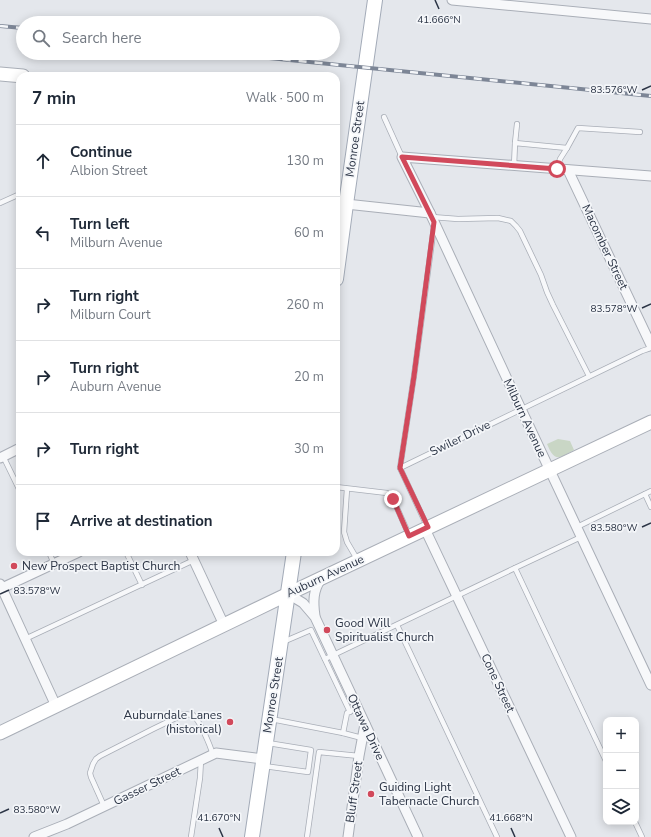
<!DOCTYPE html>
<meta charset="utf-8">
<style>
body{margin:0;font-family:"Nunito Sans",sans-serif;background:#f2f2f3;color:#1f2937}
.controls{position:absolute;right:12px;bottom:12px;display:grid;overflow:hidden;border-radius:8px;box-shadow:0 2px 10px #0003}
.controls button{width:36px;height:36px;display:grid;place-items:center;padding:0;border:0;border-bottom:1px solid #e0e1e3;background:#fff;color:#1f2937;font:20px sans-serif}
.stop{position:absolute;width:12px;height:12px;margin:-9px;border:3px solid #d1495b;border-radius:50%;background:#fff}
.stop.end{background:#d1495b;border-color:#fff;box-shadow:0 1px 4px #0008}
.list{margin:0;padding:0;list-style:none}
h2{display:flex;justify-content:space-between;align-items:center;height:52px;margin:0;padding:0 16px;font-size:17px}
h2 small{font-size:13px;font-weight:400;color:#747a83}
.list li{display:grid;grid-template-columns:26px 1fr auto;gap:12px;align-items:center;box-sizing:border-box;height:72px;padding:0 16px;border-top:1px solid #e0e1e3}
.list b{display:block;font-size:15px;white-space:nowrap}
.list p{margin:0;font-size:13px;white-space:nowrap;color:#747a83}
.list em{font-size:13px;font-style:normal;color:#747a83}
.icon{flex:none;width:22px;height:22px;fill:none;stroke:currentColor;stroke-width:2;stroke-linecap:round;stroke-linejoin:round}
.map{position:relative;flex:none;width:651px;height:837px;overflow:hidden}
.search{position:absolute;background:#fff;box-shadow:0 2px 10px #0003;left:16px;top:16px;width:324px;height:44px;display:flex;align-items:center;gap:10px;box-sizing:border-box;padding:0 14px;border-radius:22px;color:#747a83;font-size:15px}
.panel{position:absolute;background:#fff;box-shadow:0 2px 10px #0003;left:16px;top:72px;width:324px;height:484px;border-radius:12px}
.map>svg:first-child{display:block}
.green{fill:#c9d6c5}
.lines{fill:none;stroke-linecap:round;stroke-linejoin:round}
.lane-casing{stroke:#a9aeb7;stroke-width:6}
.street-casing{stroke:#a9aeb7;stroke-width:11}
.secondary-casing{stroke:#a9aeb7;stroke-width:15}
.primary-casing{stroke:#a3abb8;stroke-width:16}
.lane{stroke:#f7f8fa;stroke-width:4.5}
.street{stroke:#f7f8fa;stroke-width:9}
.secondary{stroke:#fff;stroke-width:13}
.primary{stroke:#fff;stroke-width:14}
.rail-casing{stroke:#7d8696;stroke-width:4}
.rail{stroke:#f4f6f9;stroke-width:2.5;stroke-dasharray:8;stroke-linecap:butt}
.route{stroke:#d1495b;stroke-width:5}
.ticks{fill:none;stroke:#2b3445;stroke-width:1.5}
.poi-dot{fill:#d1495b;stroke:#f4f6f9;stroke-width:1.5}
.labels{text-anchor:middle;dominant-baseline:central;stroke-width:3.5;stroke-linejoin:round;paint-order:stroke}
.street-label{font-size:12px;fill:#2b3445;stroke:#f4f6f9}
.poi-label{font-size:12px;fill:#2b3445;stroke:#f4f6f9;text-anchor:start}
.ticks-label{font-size:10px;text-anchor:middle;fill:#2b3445;stroke:#f4f6f9;stroke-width:3.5;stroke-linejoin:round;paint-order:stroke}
</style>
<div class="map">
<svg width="651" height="837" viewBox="0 0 651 837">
<rect width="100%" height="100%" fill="#e4e7ec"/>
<path class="green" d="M558 439 570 441 574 450C559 458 555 463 547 444Z"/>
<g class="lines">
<defs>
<g id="lane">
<polyline points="384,117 402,157"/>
<polyline points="515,143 517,124"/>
<polyline points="567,148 578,128 640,132"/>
<polyline points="514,166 515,143 567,148 560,159 557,169"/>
<polyline points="0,203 20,194"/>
<polyline points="432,217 458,219 498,218 511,221 516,226 520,231 541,275 547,292 553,305 589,376"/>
<polyline points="3,456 20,491"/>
<polyline points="400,468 642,351 651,348"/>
<polyline points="336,487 387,493 393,499 409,535"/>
<polyline points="347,489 344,532 347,542 357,559"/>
<polyline points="645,494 651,507"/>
<polyline points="427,526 400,468 414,376 434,226"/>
<polyline points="577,527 651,491"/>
<polyline points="49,552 54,564"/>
<polyline points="126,552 142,585"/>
<polyline points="515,568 581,537"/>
<polyline points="397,625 497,837"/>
<polyline points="25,639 194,560"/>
<polyline points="283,642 311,630 350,712"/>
<polyline points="325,659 515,568 606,761"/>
<polyline points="271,719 343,733 362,738"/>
<polyline points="343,733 347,713 351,711"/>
<polyline points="264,766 308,772 311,750 268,743"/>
<path d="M104 806 91 777 90 773 93 764 96 759 100 756 153 729 184 714 193 715C200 721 210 745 213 755"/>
<polyline points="635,822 642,837"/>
<polyline points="191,837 200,778 201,760"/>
<polyline points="307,837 319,752 359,756"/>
</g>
<g id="street">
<polyline points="452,0 651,19"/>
<polyline points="568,170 651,345"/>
<polyline points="651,176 402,157 430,213 521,409 651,685"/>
<polyline points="346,204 430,213"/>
<polyline points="0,458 20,448"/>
<polyline points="425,529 571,837"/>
<polyline points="190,552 224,625"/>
<polyline points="0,584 56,706"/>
<polyline points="2,588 79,552"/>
<polyline points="288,594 303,603 315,617 418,837"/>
<path d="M315 616C313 602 313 590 321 579"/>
<polyline points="34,837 67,824 216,753 263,759"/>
<polyline points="348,837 359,756 365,724"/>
</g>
<g id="secondary">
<polyline points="0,74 23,76"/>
<polyline points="0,733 288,594 651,422"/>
</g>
<g id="primary">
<polyline points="336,279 346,204 375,0"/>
<polyline points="252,837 294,552"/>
</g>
</defs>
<use href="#lane" class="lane-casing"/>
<use href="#street" class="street-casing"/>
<use href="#secondary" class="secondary-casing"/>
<use href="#primary" class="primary-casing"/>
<use href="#lane" class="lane"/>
<use href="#street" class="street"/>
<use href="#secondary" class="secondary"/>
<use href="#primary" class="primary"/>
<defs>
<g id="rail">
<polyline points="0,26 23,28"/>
<polyline points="219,53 651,96"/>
</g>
</defs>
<use href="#rail" class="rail-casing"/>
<use href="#rail" class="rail"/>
</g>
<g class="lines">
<polyline class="route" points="393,499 409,536 428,527 400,468 414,376 434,222 402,157 557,169"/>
</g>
<path class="ticks" d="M435 0 439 9M642 90 651 86M642 308 651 304M642 527 651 523M0 594 9 590M0 813 9 809M219 828 223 837M511 828 515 837"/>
<g class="poi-dot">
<circle cx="14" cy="566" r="4"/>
<circle cx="327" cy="630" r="4"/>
<circle cx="230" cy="722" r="4"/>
<circle cx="371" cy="794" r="4"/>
</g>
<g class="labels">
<g class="street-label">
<text transform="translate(355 139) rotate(-82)">Monroe Street</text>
<text transform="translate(605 247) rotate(65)">Macomber Street</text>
<text transform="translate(525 418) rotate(65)">Milburn Avenue</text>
<text transform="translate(460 438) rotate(-26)">Swiler Drive</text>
<text transform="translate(325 576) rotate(-25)">Auburn Avenue</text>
<text transform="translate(498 683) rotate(65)">Cone Street</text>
<text transform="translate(273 695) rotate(-81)">Monroe Street</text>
<text transform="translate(366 727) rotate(65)">Ottawa Drive</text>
<text transform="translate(147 786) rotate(-26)">Gasser Street</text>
<text transform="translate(354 792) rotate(-82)">Bluff Street</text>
</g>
<g class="poi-label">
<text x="22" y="566">New Prospect Baptist Church</text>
<text x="335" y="623">Good Will<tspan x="335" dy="14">Spiritualist Church</tspan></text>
<text x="222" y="715" text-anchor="end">Auburndale Lanes<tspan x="222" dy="14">(historical)</tspan></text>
<text x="379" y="787">Guiding Light<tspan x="379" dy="14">Tabernacle Church</tspan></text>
</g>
</g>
<g class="ticks-label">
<text x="439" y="23">41.666°N</text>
<text x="614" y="93">83.576°W</text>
<text x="614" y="312">83.578°W</text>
<text x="614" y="531">83.580°W</text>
<text x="37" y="594">83.578°W</text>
<text x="37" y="813">83.580°W</text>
<text x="219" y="821">41.670°N</text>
<text x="511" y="821">41.668°N</text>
</g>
</svg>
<div class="controls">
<button>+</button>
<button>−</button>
<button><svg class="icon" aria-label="layers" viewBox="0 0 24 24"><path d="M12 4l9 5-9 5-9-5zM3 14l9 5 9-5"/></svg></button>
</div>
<div class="stop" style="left:557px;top:169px"></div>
<div class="stop end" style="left:393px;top:499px"></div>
<div class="search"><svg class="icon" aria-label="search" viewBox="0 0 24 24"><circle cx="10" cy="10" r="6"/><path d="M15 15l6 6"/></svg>Search here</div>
<section class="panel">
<h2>7 min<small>Walk · 500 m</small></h2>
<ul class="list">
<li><svg class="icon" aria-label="ahead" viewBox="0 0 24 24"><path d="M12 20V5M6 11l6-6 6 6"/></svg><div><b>Continue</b><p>Albion Street</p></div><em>130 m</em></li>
<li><svg class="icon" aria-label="left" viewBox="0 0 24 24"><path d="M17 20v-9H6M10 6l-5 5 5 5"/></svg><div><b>Turn left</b><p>Milburn Avenue</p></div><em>60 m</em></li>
<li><svg class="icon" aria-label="right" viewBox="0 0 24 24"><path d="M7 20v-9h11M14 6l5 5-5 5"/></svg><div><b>Turn right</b><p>Milburn Court</p></div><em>260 m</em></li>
<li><svg class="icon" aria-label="right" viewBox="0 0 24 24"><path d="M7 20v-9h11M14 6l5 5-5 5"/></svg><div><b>Turn right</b><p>Auburn Avenue</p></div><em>20 m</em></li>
<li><svg class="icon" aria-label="right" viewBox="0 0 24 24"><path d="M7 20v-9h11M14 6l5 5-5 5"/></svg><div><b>Turn right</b></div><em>30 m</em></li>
<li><svg class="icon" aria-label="arrive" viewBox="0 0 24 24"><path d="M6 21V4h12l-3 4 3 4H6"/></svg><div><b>Arrive at destination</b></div></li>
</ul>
</section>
</div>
